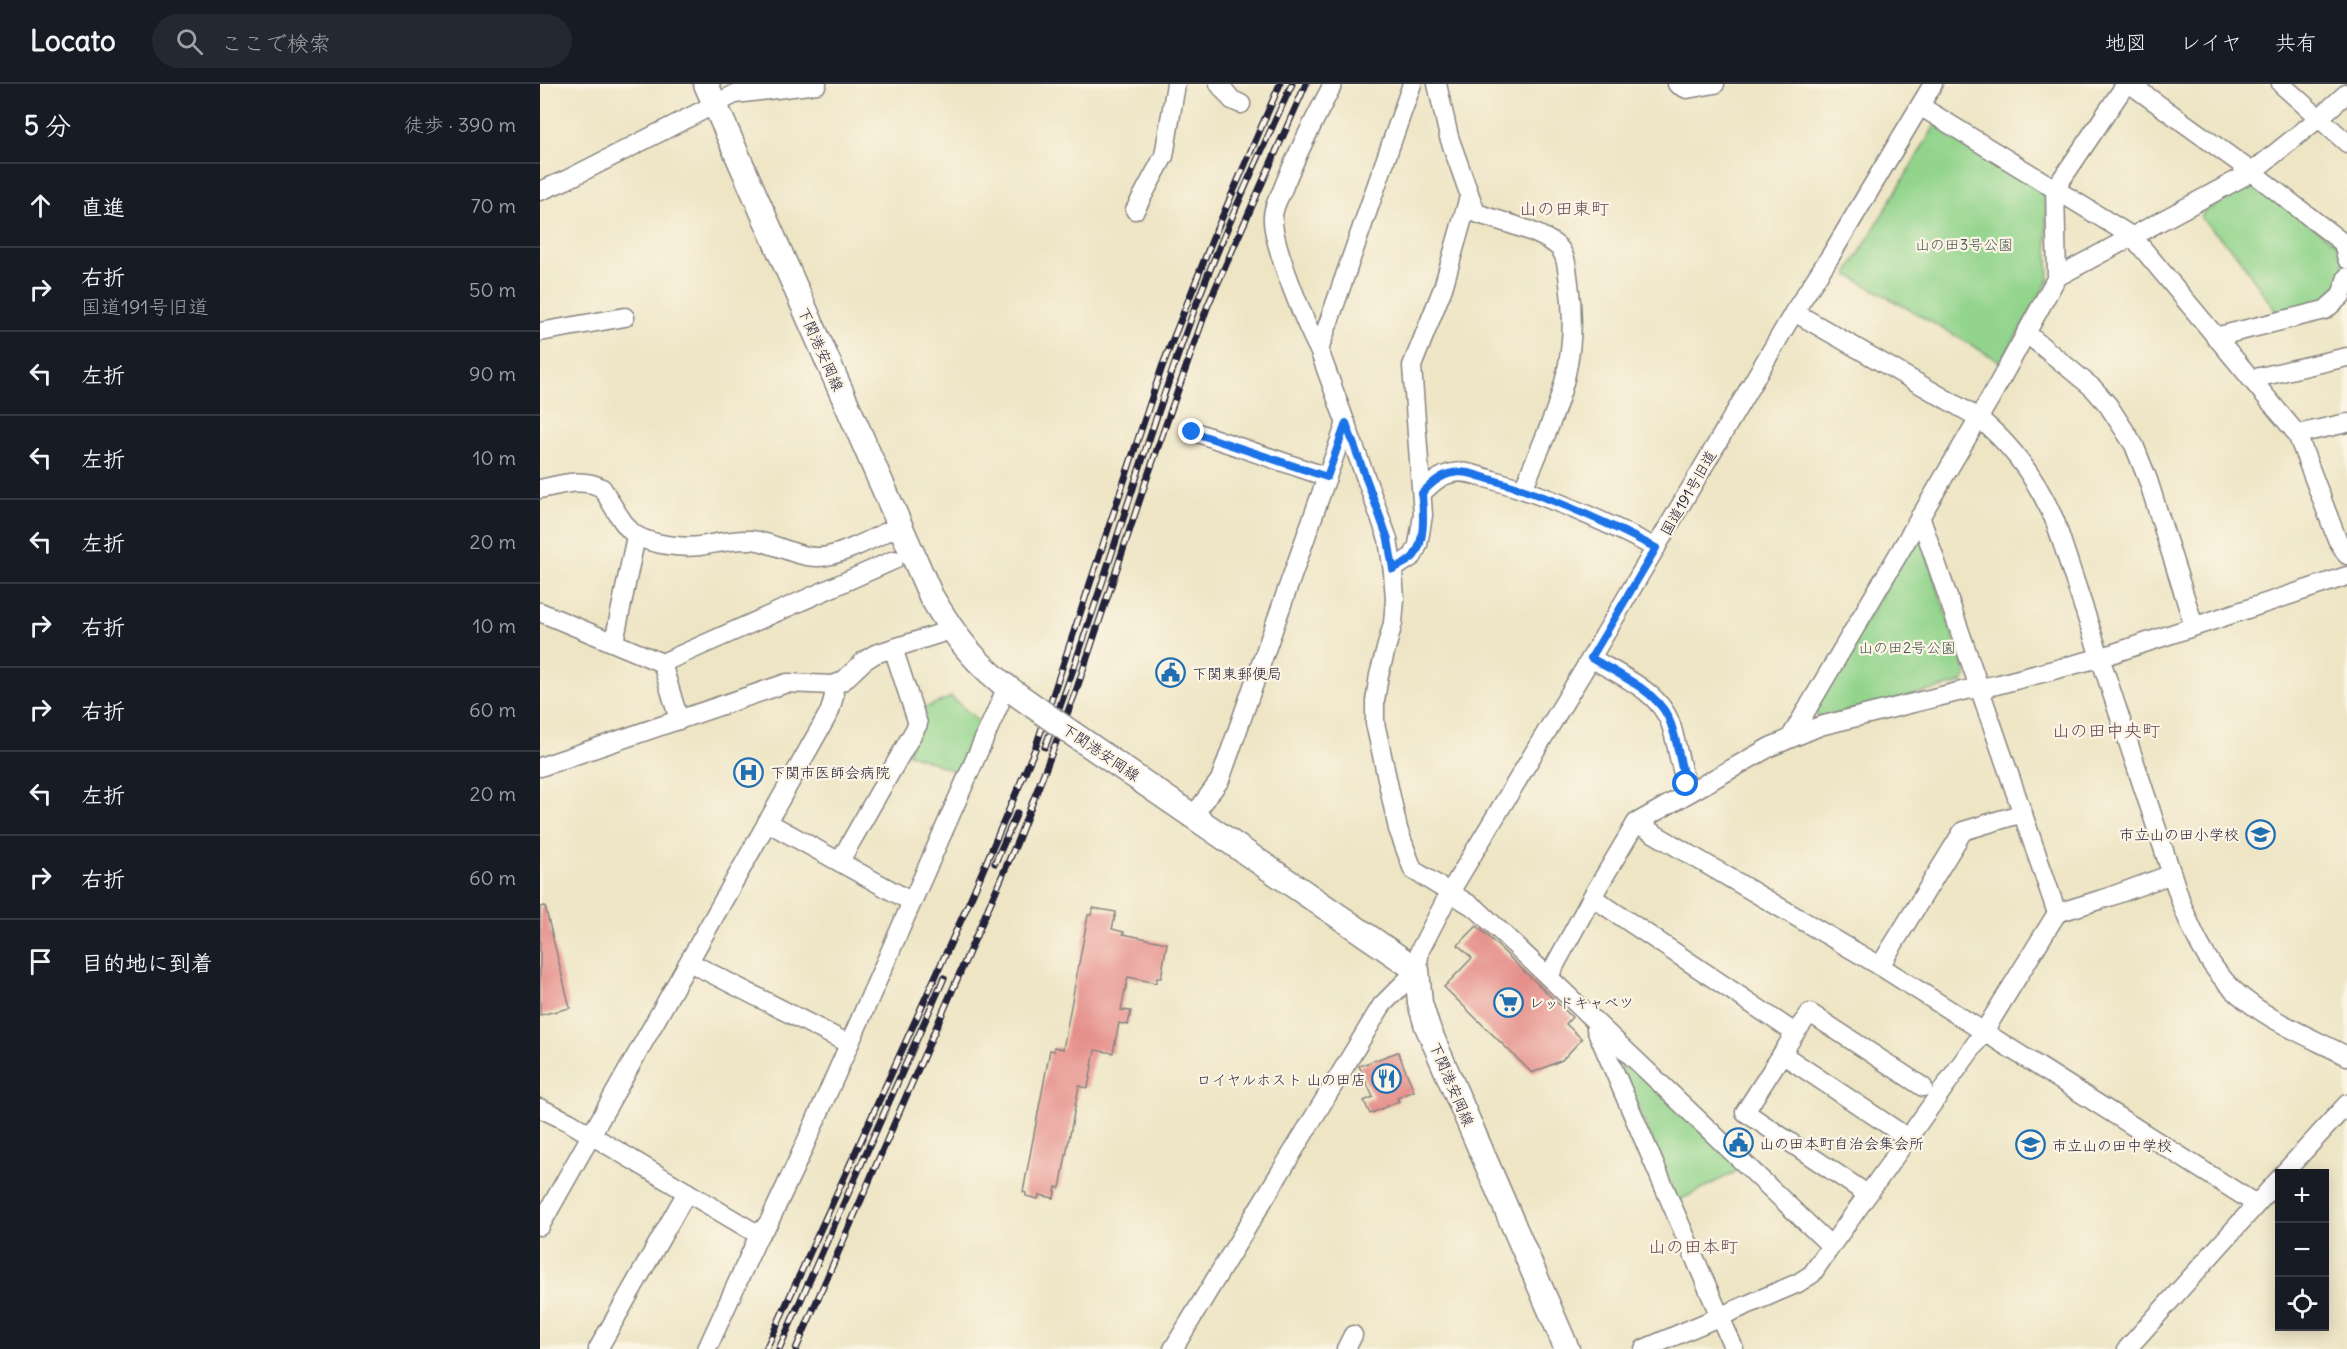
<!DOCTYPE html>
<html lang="ja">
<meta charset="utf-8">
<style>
body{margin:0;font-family:Delius,"Klee One",sans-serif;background:#242831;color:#f1f3f6}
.controls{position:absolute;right:18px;bottom:18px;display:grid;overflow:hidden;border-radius:0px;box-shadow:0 3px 15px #0003}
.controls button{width:54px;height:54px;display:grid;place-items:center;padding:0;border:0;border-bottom:2px solid #363941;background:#171b24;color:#f1f3f6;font:30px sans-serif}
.stop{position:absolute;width:18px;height:18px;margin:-14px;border:4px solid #1a73e8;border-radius:50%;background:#fff}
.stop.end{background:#1a73e8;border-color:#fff;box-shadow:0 2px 6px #0008}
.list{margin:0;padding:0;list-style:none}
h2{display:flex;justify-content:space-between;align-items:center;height:78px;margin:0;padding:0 24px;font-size:26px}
h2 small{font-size:20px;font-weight:400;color:#9ea1a6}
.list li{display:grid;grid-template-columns:39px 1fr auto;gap:18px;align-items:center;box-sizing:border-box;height:84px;padding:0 24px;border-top:2px solid #363941}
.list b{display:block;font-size:22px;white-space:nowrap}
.list p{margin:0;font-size:20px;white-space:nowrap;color:#9ea1a6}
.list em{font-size:20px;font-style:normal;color:#9ea1a6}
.icon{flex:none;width:33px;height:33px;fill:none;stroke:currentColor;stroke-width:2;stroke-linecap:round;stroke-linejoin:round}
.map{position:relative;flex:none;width:1807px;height:1265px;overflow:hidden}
header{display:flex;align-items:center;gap:36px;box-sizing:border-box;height:84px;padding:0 30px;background:#171b24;border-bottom:2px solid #363941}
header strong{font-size:28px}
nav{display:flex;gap:33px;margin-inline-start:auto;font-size:21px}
.search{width:420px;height:54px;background:#242831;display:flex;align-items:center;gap:15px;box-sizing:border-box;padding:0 21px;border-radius:33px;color:#9ea1a6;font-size:22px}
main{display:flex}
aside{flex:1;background:#171b24}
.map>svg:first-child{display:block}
.green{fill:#92d48c;stroke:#5a7b64;stroke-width:1.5}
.building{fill:#e58e8a}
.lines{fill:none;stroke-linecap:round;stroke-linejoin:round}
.minor-casing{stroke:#888480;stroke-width:21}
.major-casing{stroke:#888480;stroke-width:27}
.minor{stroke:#fff;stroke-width:18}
.major{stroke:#fff;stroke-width:24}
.rail-casing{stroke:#22223b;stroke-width:7}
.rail{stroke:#fcf5e5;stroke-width:4.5;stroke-dasharray:14;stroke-linecap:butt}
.major-bridge-casing{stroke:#888480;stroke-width:27;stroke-linecap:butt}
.major-bridge{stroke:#fff;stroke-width:24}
.route{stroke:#1a73e8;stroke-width:8}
.labels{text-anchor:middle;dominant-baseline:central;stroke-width:4.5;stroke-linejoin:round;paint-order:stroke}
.park-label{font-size:15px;fill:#445753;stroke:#fcf5e5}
.street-label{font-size:15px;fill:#22223b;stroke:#fcf5e5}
.poi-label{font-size:15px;fill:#22223b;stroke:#fcf5e5;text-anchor:start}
.quarter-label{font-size:18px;fill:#664857;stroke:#fcf5e5}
</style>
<header>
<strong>Locato</strong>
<div class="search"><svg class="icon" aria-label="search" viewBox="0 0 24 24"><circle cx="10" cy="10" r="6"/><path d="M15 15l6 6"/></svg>ここで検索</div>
<nav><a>地図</a><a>レイヤ</a><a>共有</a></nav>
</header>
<main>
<aside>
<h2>5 分<small>徒歩 · 390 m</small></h2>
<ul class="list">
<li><svg class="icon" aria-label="ahead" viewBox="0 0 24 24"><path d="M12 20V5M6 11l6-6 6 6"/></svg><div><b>直進</b></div><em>70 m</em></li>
<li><svg class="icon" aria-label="right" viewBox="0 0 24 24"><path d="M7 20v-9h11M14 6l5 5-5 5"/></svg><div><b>右折</b><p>国道191号旧道</p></div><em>50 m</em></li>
<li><svg class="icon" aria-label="left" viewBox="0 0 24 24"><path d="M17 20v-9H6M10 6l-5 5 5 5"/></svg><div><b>左折</b></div><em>90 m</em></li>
<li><svg class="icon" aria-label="left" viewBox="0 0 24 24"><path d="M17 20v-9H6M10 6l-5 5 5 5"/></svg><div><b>左折</b></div><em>10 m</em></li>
<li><svg class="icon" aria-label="left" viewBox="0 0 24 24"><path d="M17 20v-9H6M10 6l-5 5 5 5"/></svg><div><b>左折</b></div><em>20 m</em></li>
<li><svg class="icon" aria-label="right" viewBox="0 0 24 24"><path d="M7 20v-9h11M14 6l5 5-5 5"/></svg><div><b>右折</b></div><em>10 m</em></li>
<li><svg class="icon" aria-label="right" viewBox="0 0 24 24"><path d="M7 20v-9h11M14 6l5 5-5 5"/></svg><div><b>右折</b></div><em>60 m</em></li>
<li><svg class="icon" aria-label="left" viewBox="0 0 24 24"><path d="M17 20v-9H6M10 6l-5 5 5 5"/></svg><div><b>左折</b></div><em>20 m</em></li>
<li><svg class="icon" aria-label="right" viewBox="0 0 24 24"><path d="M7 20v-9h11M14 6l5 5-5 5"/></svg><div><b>右折</b></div><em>60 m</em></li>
<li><svg class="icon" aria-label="arrive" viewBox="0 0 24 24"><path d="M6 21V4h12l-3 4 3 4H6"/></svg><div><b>目的地に到着</b></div></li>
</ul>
</aside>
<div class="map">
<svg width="1807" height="1265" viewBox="0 0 1807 1265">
<rect width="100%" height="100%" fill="#fcf5e5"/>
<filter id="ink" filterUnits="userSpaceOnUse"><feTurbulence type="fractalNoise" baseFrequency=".0167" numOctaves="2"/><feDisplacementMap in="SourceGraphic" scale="12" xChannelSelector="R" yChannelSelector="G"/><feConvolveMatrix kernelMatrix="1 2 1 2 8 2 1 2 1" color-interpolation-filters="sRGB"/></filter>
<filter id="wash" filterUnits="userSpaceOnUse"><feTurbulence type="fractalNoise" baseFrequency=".008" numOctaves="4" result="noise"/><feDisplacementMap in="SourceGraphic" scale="24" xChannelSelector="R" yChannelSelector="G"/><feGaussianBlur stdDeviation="1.35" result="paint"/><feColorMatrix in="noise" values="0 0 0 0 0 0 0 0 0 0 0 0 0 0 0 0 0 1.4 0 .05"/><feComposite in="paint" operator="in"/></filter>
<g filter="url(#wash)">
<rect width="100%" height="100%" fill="#eee5c5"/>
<g class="green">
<polygon points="1396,40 1505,107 1509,196 1461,278 1307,190"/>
<polygon points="1713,99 1797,160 1804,179 1800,196 1785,217 1738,231 1698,172 1661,134 1663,128"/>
<polygon points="1382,458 1427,592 1421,599 1279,634 1274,626 1372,459"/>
<polygon points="411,613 441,639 422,690 368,669 382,625"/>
<polygon points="1081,973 1201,1085 1138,1117 1077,974"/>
</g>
<g id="blocks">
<g class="building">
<polygon points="5,822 30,924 0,931 0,823"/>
<polygon points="553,824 576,828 572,845 584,848 583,850 627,859 621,894 617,894 616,899 588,893 581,926 591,927 588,941 579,939 573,969 555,966 548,1004 539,1002 520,1104 516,1103 514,1114 499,1111 498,1115 486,1112 486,1109 483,1108 510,966 514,967 514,963 523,965 548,831 551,831"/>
<polygon points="937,842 1032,933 1026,940 1042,955 1022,976 992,989 904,903 932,874 918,861"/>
<polygon points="858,968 874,1007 857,1014 859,1017 830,1030 824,1017 833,1013 819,982"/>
</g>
</g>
</g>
<g filter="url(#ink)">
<use href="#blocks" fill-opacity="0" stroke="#888480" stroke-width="1.5"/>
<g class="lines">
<defs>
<g id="minor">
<polyline points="679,0 692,16 701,20"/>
<path d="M793 0C775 35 756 70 742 107 738 115 733 124 733 133 731 158 766 241 779 266L848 455 853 488 855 515 853 539 839 591 835 617V639L858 745 873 786 937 825 1291 1162 1443 949 1517 829 1380 432"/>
<path d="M897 0 909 53 936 129C959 137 997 146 1016 161 1027 169 1027 186 1029 199 1041 282 1014 331 983 405"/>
<polyline points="1137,0 1147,5 1175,0"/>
<polyline points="1590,0 1712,88 1803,159 1807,175"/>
<polyline points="1741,0 1807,59"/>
<polyline points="1380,22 1593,153 1757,350 1797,455 1807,471"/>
<polyline points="0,107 26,96 195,10 277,0"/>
<polyline points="595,126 624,72 636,0"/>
<polyline points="1517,193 1712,88 1779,34 1807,9"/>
<path d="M1254 228 1437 333C1473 361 1497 396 1515 437L1642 821C1653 849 1665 875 1685 897 1716 932 1766 951 1807 972"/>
<polyline points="0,248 85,233"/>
<polyline points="1486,249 1553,304 1568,321 1594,361 1608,396 1654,542"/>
<polyline points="1675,253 1785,226 1801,212 1807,193"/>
<polyline points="779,266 872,0"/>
<polyline points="1711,295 1807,273"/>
<polyline points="652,347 787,393"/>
<polyline points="1757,350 1807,339"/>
<path d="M0 405C19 401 43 393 62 404 70 416 84 445 97 452 114 461 141 464 160 462 177 459 193 455 211 456 234 458 255 473 277 473 298 474 339 451 359 442"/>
<path d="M882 409C891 400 900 391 913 389 927 386 940 393 953 396 1009 412 1064 437 1116 464"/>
<polyline points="853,485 873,472 878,461 883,431 872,282 903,204 929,113"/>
<polyline points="0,528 122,579 354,476"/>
<polyline points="74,558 96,452"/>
<path d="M1051 574C1079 591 1120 607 1131 641 1138 663 1140 686 1149 708"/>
<polyline points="122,579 139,636"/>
<polyline points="1250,654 1451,313 1517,193 1515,105 1586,0"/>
<polyline points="0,683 247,599 293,601 303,597 324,577 335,570 411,546"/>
<polyline points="654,731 680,696 806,339"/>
<polyline points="1096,739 1340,882 1716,1120"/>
<polyline points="300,777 378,640 353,564"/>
<polyline points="1052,813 1255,949 1242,970"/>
<polyline points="372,818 467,603"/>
<polyline points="1517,829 1569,813 1632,790"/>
<polyline points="149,878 309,960"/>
<polyline points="1340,882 1423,747 1483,729"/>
<polyline points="1009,892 1052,813 1096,739 1230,663 1280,642 1426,606 1456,601 1559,574 1807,492"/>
<polyline points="1056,945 1194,1265"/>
<polyline points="1255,949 1270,929 1383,1003"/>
<polyline points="0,1024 29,1038 219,1151"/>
<polyline points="1743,1090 1807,1020"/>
<polyline points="1327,1110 1205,1028 1242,970 1368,1054"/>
<polyline points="0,1142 290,627 294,612 293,601"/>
<polyline points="58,1265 147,1108"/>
<polyline points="167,1265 219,1151 229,1138 259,1074 372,818 227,738"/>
<polyline points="633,1265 842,921 877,886 880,866 910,808 1051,574 1254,228 1291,171 1393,0"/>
<polyline points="806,1265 813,1251"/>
<polyline points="1104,1265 1258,1199 1272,1190 1291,1162"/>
<polyline points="1587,1265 1740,1094"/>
</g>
<g id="major">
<path d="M166 0 391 512C415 553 436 581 475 609"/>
<polyline points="533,650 877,886 880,919 887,942 1027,1265"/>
</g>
</defs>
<use href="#minor" class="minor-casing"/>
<use href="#major" class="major-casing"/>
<use href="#minor" class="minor"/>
<use href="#major" class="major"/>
<defs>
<g id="rail">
<path d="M505 663C561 516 602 363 658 216 686 143 719 71 752 0"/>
<polyline points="455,779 477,729"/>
<polyline points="226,1265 427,823 495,665 622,283 673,154 740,0"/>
<polyline points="239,1265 404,894"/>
<polyline points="256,1265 477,758 536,607 606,397 668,221 766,0"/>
</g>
</defs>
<use href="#rail" class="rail-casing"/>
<use href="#rail" class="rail"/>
<defs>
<polyline id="major-bridge" points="475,609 533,650"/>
</defs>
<use href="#major-bridge" class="major-bridge-casing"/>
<use href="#major-bridge" class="major-bridge"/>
</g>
</g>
<g class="lines" filter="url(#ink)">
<path class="route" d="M652 348 787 393 806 339 848 455 853 485C860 481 869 478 874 472 886 456 883 427 882 409 891 400 900 391 913 389 927 386 940 393 953 396 1009 412 1064 437 1116 464L1051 574C1075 588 1116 607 1128 633 1138 654 1139 678 1146 700"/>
</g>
<defs>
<symbol id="civic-ring" viewBox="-11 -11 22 22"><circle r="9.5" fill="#fcf5e5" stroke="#1f6fb2" stroke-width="1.5"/><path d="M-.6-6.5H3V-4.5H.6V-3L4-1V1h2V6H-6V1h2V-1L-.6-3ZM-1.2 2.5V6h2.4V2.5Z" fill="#1f6fb2"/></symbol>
<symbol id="hospital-ring" viewBox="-11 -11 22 22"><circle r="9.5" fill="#fcf5e5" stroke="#1f6fb2" stroke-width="1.5"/><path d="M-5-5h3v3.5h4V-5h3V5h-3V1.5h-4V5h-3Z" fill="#1f6fb2"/></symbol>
<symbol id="school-ring" viewBox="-11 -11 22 22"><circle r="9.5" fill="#fcf5e5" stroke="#1f6fb2" stroke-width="1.5"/><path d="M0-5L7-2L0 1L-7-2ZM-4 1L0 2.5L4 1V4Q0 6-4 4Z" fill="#1f6fb2"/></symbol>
<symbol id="supermarket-ring" viewBox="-11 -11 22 22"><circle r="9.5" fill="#fcf5e5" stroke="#1f6fb2" stroke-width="1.5"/><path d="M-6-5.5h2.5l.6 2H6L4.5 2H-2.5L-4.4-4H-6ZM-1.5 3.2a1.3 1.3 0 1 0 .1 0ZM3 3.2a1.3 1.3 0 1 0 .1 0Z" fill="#1f6fb2"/></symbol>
<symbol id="restaurant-ring" viewBox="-11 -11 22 22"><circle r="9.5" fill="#fcf5e5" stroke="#1f6fb2" stroke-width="1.5"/><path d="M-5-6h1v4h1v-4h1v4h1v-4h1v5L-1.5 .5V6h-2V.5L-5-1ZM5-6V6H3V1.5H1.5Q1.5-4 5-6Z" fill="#1f6fb2"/></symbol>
</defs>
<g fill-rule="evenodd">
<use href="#civic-ring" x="614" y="572" width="33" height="33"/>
<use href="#hospital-ring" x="192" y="672" width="33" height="33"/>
<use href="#school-ring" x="1704" y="734" width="33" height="33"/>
<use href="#supermarket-ring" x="952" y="902" width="33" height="33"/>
<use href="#restaurant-ring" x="830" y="978" width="33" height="33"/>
<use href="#civic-ring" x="1182" y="1042" width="33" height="33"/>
<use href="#school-ring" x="1474" y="1044" width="33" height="33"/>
</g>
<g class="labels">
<g class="park-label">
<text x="1424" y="160">山の田3号公園</text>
<text x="1367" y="563">山の田2号公園</text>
</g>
<g class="street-label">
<text transform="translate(281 265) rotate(66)">下関港安岡線</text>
<text transform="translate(1148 409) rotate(-60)">国道191号旧道</text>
<text transform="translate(561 668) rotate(34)">下関港安岡線</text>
<text transform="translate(912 1000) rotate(67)">下関港安岡線</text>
</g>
<g class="poi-label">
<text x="652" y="589">下関東郵便局</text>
<text x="230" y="688">下関市医師会病院</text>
<text x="1699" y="750" text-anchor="end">市立山の田小学校</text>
<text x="989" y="918">レッドキャベツ</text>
<text x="826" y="995" text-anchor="end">ロイヤルホスト 山の田店</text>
<text x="1219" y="1059">山の田本町自治会集会所</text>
<text x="1512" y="1061">市立山の田中学校</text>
</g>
<g class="quarter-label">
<text x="1024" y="124">山の田東町</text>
<text x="1566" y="646">山の田中央町</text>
<text x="1153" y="1162">山の田本町</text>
</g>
</g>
</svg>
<div class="controls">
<button>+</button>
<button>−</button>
<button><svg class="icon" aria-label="locate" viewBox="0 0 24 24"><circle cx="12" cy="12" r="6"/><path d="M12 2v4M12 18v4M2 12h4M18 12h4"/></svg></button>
</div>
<div class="stop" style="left:1146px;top:700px"></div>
<div class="stop end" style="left:652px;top:348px"></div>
</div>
</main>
